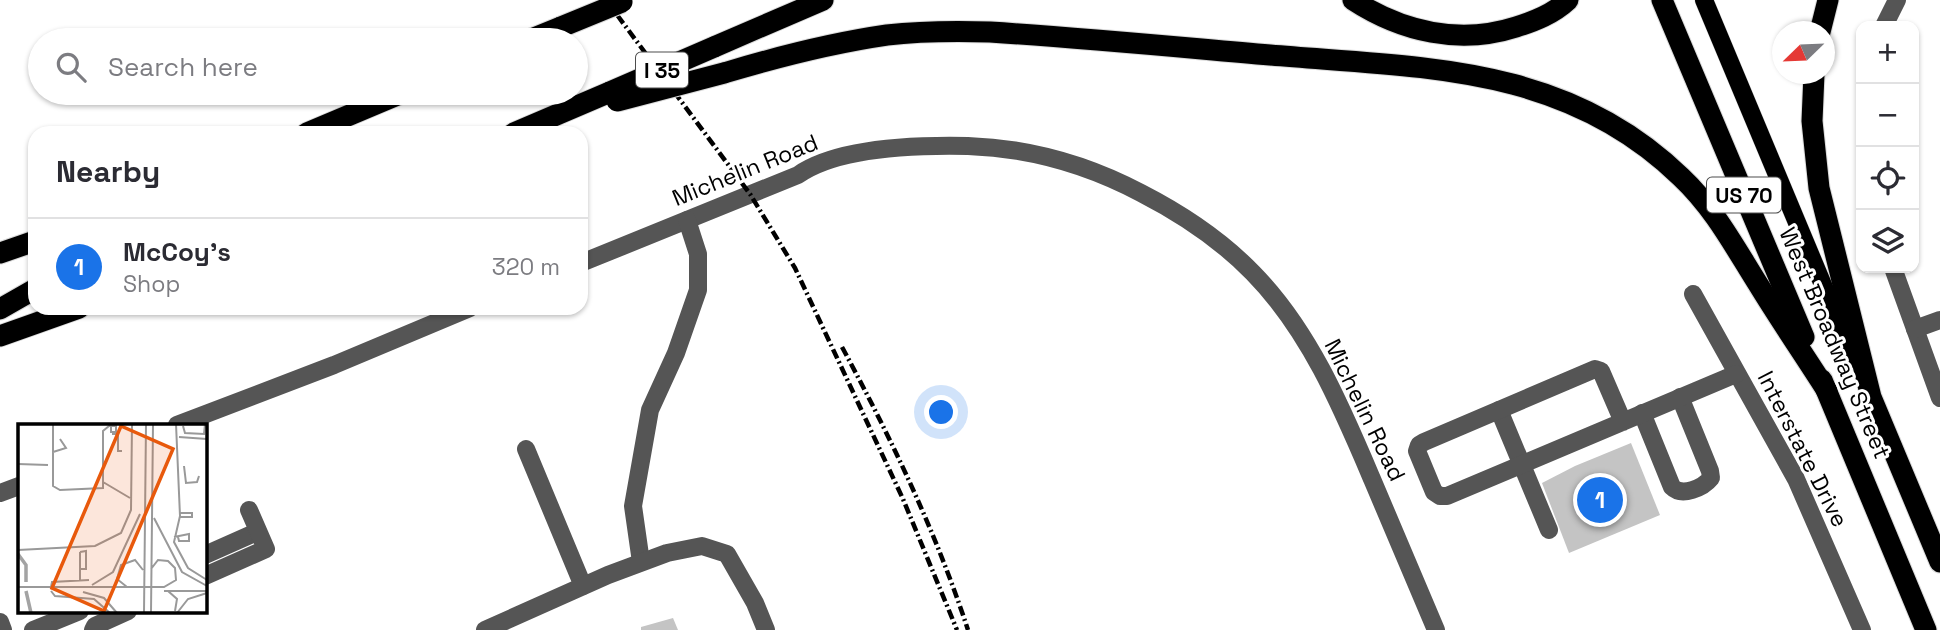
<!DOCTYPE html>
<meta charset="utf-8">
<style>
body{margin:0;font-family:"Space Grotesk",sans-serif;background:#f2f2f3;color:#2b2b33}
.controls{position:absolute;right:21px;top:21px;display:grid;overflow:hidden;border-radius:14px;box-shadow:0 2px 5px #0004}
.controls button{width:63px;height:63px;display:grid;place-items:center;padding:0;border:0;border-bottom:2px solid #e1e1e2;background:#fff;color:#2b2b33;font:35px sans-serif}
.compass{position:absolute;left:1772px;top:21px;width:63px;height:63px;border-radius:50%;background:#fff;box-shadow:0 2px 5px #0004;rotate:247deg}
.you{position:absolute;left:942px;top:413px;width:24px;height:24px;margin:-18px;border:5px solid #fff;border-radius:50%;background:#1a73e8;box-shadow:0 0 0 10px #1a73e833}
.badge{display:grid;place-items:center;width:46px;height:46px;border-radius:50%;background:#1a73e8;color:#fff;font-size:23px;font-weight:700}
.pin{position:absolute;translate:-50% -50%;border:4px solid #fff;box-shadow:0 2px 7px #0006}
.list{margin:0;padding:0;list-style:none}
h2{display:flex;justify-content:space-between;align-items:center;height:91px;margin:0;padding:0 28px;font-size:30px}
h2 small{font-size:23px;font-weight:400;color:#7c7c81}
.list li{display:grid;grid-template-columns:46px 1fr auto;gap:21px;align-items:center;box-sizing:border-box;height:98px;padding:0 28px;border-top:2px solid #e1e1e2}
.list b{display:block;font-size:26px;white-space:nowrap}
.list p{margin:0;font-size:23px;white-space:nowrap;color:#7c7c81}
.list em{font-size:23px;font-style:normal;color:#7c7c81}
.icon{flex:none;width:38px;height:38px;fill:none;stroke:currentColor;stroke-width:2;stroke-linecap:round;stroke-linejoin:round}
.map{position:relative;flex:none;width:1940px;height:630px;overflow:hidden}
.search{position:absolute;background:#fff;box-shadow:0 2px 5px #0004;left:28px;top:28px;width:560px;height:77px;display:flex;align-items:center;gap:18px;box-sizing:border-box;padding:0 24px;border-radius:38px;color:#7c7c81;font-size:26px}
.panel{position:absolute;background:#fff;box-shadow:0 2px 5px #0004;left:28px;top:126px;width:560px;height:189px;border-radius:21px}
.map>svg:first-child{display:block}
.building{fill:#c4c4c4}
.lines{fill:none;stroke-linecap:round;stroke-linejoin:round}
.major-casing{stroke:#dbdbdb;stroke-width:19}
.highway-casing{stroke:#dbdbdb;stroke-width:23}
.minor{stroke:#555;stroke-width:18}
.major{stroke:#000;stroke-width:18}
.highway{stroke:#000;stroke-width:21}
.rail{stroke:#000;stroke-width:4.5;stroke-dasharray:10 3.5 2 3.5;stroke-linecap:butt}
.highway-bridge-casing{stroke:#dbdbdb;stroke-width:23;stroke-linecap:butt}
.highway-bridge{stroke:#000;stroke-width:21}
.labels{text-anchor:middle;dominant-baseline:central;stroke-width:6;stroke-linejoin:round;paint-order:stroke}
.shield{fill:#fff;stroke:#4c4c4c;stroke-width:2}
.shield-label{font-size:21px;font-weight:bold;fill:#000}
.street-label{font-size:23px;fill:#000;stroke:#fff}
.inset-river{fill:none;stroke:#a3a3a3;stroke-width:3.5}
.inset-road{fill:none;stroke:#999;stroke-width:2}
.view{fill:#e8590c;fill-opacity:0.15;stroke:#e8590c;stroke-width:3.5}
.inset-edge{fill:none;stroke:#000;stroke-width:3.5}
</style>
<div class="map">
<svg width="1940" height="630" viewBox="0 0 1940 630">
<rect width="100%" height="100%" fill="#fff"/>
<g class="building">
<polygon points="1631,443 1660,515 1569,553 1542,483 1575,466"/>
<polygon points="673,618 678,630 641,630 641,627"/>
</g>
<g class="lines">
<defs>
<polyline id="major" points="1704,0 1854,359"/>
<g id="highway">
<path d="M1353 0C1402 32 1460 45 1516 27 1535 21 1553 14 1568 0"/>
<polyline points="1662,0 1804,337"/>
<polyline points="1820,32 1828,0"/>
<polyline points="529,40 561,27"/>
<polyline points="714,47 823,0"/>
<path d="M724 73C777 57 832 43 887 35 922 31 956 31 990 32 1084 38 1177 47 1270 55 1421 68 1565 64 1681 177 1714 208 1734 246 1758 284 1780 320 1804 355 1827 391"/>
<polyline points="1814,74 1812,121 1819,188 1871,397 1940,562"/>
<polyline points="307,133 402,93"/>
<polyline points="514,133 610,92"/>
<polyline points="0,253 35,241"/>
<polyline points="0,309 35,289"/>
<polyline points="0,336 79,308"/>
<polyline points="1822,380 1926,630"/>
</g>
</defs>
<use href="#major" class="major-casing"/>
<use href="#highway" class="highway-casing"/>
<g class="minor">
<polyline points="1884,26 1897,0"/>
<path d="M581 263 798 175C838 147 920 145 968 146 1028 148 1088 165 1141 193 1182 214 1221 240 1253 273 1309 330 1341 406 1372 479 1393 529 1415 580 1436 630"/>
<polyline points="1893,268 1940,398"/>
<polyline points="1693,294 1796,479 1862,630"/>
<polyline points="1915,329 1940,320"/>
<polyline points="1499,410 1549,530"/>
<path d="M1642 413 1672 487C1682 497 1703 488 1711 478L1710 471 1680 397"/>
<polyline points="1623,422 1601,371 1595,369 1424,442 1419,445 1417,451 1434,492 1440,496 1447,496 1736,374"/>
<polyline points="177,425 334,365 470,308"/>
<polyline points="526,449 583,586"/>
<polyline points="0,493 19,486"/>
<polyline points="205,555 250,535"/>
<polyline points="641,562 633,506 650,410 676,353 698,290 698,254 687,220"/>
<polyline points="205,576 266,549 249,510"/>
<polyline points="0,622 3,630"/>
<polyline points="33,630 80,611"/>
<polyline points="93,630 95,626 128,611"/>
<polyline points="485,630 608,575 667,553 702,546 727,554 755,603 766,630"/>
</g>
<use href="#major" class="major"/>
<use href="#highway" class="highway"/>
<g class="rail">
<polyline points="606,0 750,194 795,268 903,499 957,630"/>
<path d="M842 347C891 438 936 532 968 630"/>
</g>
<defs>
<g id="highway-bridge">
<polyline points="561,27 622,2"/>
<polyline points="610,92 714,47"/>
<polyline points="617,101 724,73"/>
</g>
</defs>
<use href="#highway-bridge" class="highway-bridge-casing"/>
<use href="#highway-bridge" class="highway-bridge"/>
</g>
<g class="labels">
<g class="shield">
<rect x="636" y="52.5" width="52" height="35" rx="5"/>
<rect x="1707" y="177.5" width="74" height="35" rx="5"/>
</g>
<g class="shield-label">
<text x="662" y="70">I 35</text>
<text x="1744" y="195">US 70</text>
</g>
<g class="street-label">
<text transform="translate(745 170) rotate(-22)">Michelin Road</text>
<text transform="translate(1835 343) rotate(67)">West Broadway Street</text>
<text transform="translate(1365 410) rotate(64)">Michelin Road</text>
<text transform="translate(1803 449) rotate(63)">Interstate Drive</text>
</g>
</g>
<g transform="translate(18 424)">
<rect width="189" height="189" fill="#fff"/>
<path class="inset-river" d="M0 130 8 141V158M8 167 13 189"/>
<path class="inset-road" d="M35 0V62L42 66 85 64V7L91 2H98V8H93V0M158 0 162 92 156 118 170 144 189 156M165 2 167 9 186 10 187 0M94 10H100V27H104M161 13 189 15M35 28 48 24 42 15M0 40 30 41M166 42 168 59 179 58 181 52M85 58 112 74M162 93H174V89H162M136 94 164 148 189 162M156 113 171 110V117H161L160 113M189 125V151M0 126 77 122 103 109 113 86 114 0M62 145H68V127L62 128M62 156V128M74 161 95 148 122 90M0 163H146L158 156 157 144 150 137 140 136 133 145M33 163 34 158 71 156M109 163 99 155 103 141 117 136 125 146M33 167 37 172 76 175 92 189M146 167H189M150 167 159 175 157 187M65 168 86 174 99 189M126 189 128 0M133 189 135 0M159 189 170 175 189 169"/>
<path class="view" d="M103 2 155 25 86 187 34 164Z"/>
<rect width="189" height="189" class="inset-edge"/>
</g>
</svg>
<div class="controls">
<button>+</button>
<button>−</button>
<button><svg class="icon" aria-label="locate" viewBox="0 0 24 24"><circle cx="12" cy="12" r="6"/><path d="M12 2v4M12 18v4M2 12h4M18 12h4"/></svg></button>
<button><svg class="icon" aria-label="layers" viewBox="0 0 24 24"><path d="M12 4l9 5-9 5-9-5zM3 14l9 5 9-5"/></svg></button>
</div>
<svg class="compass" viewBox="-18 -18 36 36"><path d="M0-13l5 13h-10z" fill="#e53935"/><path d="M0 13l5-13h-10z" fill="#7c7c81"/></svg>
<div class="you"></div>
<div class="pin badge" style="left:1600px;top:500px">1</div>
<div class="search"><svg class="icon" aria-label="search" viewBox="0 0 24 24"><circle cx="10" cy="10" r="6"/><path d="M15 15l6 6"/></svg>Search here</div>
<section class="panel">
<h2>Nearby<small></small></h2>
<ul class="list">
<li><span class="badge">1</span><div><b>McCoy's</b><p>Shop</p></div><em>320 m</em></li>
</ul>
</section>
</div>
